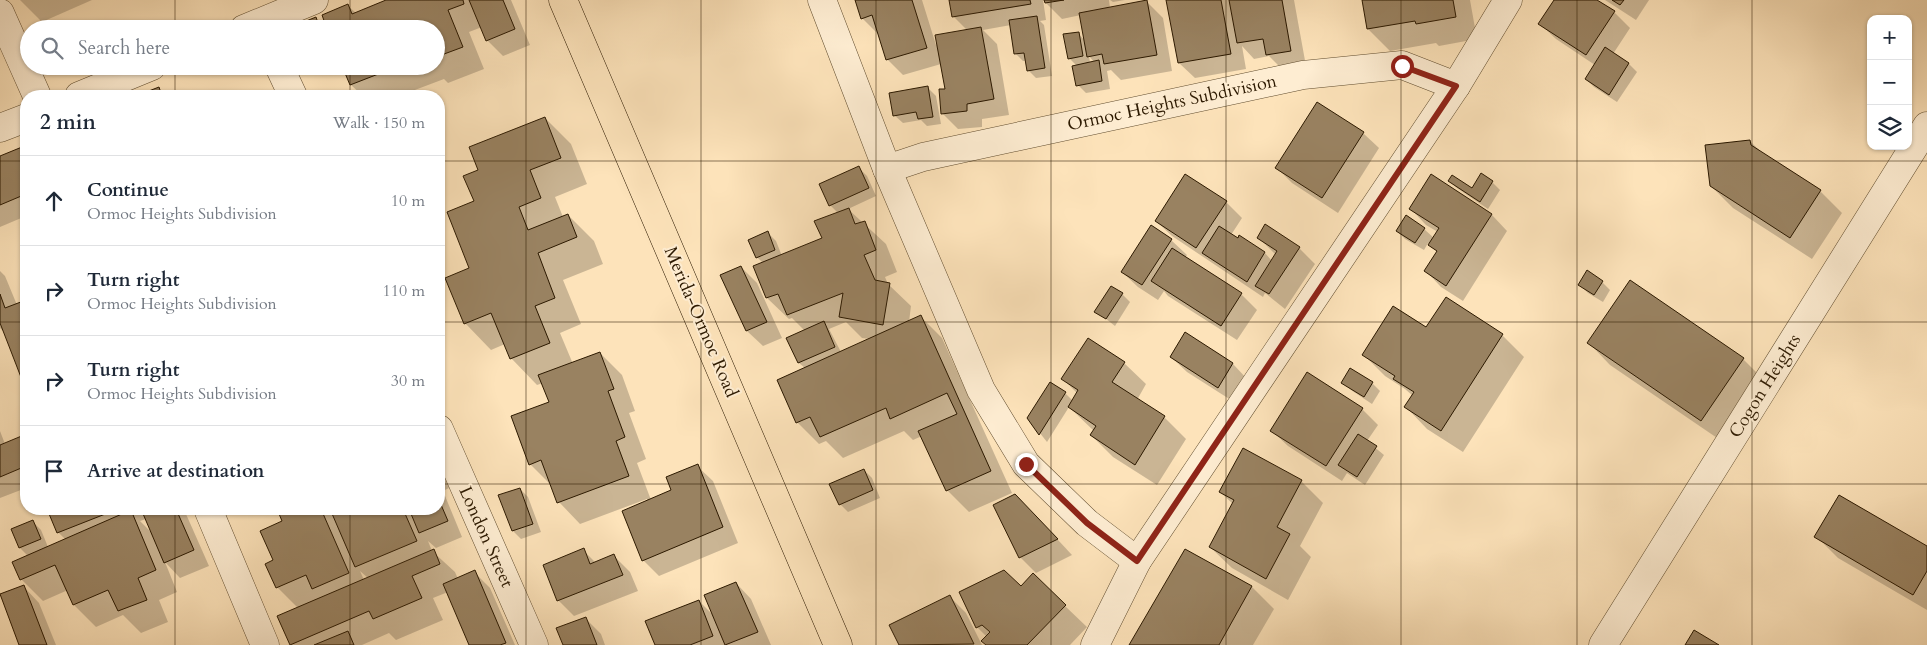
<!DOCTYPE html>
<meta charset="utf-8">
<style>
body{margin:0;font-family:Cardo,serif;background:#f2f2f3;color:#1f2937}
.controls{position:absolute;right:15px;top:15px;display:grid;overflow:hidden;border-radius:10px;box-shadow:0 1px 4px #0004}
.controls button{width:45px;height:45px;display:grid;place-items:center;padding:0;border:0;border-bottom:1px solid #e0e1e3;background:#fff;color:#1f2937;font:25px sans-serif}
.stop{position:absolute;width:15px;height:15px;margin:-11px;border:4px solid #8f2418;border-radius:50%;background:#fff}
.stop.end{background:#8f2418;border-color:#fff;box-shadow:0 1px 5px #0008}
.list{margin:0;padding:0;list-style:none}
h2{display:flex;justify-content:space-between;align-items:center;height:65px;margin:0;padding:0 20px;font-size:21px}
h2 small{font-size:16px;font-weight:400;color:#747a83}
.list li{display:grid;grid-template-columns:32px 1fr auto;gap:15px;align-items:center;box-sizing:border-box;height:90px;padding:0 20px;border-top:1px solid #e0e1e3}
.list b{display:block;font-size:19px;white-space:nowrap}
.list p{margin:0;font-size:16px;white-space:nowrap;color:#747a83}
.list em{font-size:16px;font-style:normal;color:#747a83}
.icon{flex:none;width:28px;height:28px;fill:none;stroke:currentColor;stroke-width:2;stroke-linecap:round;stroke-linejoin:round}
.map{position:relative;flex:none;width:1927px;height:645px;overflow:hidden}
.search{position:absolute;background:#fff;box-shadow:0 1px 4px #0004;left:20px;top:20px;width:425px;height:55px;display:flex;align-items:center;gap:12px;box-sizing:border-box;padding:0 18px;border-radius:28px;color:#747a83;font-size:19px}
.panel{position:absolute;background:#fff;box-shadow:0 1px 4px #0004;left:20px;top:90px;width:425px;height:425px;border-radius:20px}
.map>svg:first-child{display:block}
.shadow{fill:#0003;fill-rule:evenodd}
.building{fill:#998261;stroke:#2c1900}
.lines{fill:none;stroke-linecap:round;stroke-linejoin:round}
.street-casing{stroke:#604c2e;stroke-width:29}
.highway-casing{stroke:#2c1900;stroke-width:29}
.street{stroke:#feedd2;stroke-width:28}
.highway{stroke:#fde3ba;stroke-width:28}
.route{stroke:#8f2418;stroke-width:6}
.grid{fill:none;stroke:#2c1900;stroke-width:1;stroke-opacity:0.55}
.labels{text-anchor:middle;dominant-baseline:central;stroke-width:4;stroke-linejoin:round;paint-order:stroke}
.street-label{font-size:18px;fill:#2c1900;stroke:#feedd2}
</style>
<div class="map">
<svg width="1927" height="645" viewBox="0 0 1927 645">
<rect width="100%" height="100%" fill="#fde3ba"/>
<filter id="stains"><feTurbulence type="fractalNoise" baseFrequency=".004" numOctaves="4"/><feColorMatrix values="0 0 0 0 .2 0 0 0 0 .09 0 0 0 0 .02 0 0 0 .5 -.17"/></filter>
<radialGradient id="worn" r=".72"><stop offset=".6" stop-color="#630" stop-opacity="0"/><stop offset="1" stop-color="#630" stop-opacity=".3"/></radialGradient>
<g class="shadow">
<polygon points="20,0 92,0 42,22"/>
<polygon points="389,0 511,0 530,45 503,56 487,40 482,27 469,32 484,69 448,83 444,79 399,96 363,96 351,85 344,66 436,66 436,29 329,29 348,6 356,13"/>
<polygon points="856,0 922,0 936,45 967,30 953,16 950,0 1043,0 1046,20 1040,21 1044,25 1052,76 1036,78 1028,70 1027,61 1023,61 1015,53 1011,25 983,30 997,44 1009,115 982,119 982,127 958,129 942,113 946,90 941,64 903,75 887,59 878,34 862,18"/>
<path d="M1043 0H1109L1110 8 1147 2 1163 18 1172 71 1121 80 1111 70 1107 71 1110 89 1086 93 1078 85 1077 66 1069 58 1078 33 1085 41 1081 15 1062 19ZM1089 56 1095 63H1090Z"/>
<polygon points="1110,0 1125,0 1113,2"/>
<polygon points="1168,0 1294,0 1306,66 1283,70 1269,56 1254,59 1242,46 1246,69 1195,78 1179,63"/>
<polygon points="1363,0 1470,0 1477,39 1439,46 1436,43 1390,51 1368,29"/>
<polygon points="1555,0 1595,0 1614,12 1630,28 1613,54 1629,64 1637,72 1617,102 1594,87 1586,79 1595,65 1556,39 1540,24"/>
<polygon points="1605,0 1649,0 1636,20"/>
<polygon points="315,18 324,29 291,29"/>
<polygon points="307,66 330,66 314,73"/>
<polygon points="928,88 936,96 941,124 927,126 921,120 903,123 894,115"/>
<polygon points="158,89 166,96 139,96"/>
<polygon points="545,118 571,144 587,184 555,197 563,217 568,215 594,241 603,264 563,280 581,324 560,333 573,364 600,353 622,375 635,411 629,413 646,459 637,463 651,500 673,491 697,466 713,481 738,543 659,576 643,560 647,499 580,524 559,502 552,486 530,464 550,403 543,383 537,385 511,358 505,344 491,350 465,323 471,269 475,202 480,171"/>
<polygon points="1363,133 1379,148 1338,213 1292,183 1276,167"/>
<polygon points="1750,141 1763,154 1820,191 1842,213 1812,259 1733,208 1711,186"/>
<polygon points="21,148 26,153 26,216 0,227 0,157"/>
<path d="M859 168 867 176 876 196 848 209 886 244 897 272 885 277 888 284 911 306 909 322 920 316 942 338 1012 493 969 512 947 490 922 436 913 440 904 431 843 458 826 441 819 444 797 422 805 368 799 363 788 339 805 331 792 318 789 319 767 298 755 267 763 263 757 257 768 233 776 241 782 256 823 239 838 213 830 205ZM846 322 862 338 870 339 841 352 829 329Z"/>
<polygon points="1431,176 1492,215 1507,231 1463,301 1441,287 1426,271 1438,252 1428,243 1424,250 1405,239 1397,231 1424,229 1434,238 1438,232 1426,225 1411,209"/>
<polygon points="1449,181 1472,190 1492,182 1500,190 1488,209 1457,188"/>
<polygon points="1226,202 1242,218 1231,235 1238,239 1240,237 1265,253 1272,261 1276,255 1258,237 1299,248 1315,264 1285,309 1265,293 1263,297 1172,236 1156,221"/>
<polygon points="1171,240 1187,255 1185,258 1241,294 1257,310 1237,340 1168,296 1164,291 1158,300 1138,287 1122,272"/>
<polygon points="741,267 757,283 782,338 763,346 747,331 722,276"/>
<polygon points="0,271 5,276 17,305 26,301 26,385 5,333 0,328"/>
<polygon points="1602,282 1610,290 1603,302 1588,293 1580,285"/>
<polygon points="1122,294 1130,302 1115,326 1096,311"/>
<polygon points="1426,329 1502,335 1524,357 1463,452 1427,429 1406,407 1413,396 1405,389 1385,376 1364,355"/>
<polygon points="1186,334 1233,364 1248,380 1234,402 1187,372 1171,357"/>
<polygon points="1589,343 1743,359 1765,381 1723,442 1610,365"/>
<polygon points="1124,363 1146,384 1137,400 1164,417 1186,439 1157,485 1113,457 1091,435 1094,431 1069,407 1047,442 1028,418 1065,393 1073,401 1078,394 1063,379"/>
<polygon points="1351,370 1372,383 1380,391 1372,404 1351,390 1343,382"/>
<polygon points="1362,409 1378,425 1367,441 1384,455 1365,485 1347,473 1342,481 1288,446 1272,431"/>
<polygon points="0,431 5,444 24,437 26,439 26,488 0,498"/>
<polygon points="1243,450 1301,481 1323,503 1300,546 1311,557 1288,600 1232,568 1210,547 1233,504 1220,492"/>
<path d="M439 465 449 488 443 491 462 537 436 548 428 541 432 551 455 572 458 579 474 572 490 588 515 645H470L448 592 433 598 443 620 396 640 389 633 362 645H292L298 608 277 587 275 561 284 522 278 509H407L412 513 410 509H439ZM360 571 368 578 364 580Z"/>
<polygon points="864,470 872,478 880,498 848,512 840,504"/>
<polygon points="520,489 528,497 541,532 521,539 513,531 500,496"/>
<path d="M49 509H181L186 514 209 566 180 578 165 562 177 592 159 600 168 622 141 633 123 615 96 627 74 605 68 590 43 601 21 579 28 556 20 548 33 522 41 530 48 547 66 540 59 533ZM146 519 153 534 140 521Z"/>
<polygon points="1031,511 1072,555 1036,573 1020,557"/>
<polygon points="1816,536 1927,548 1927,610 1838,558"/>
<polygon points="583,550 596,563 614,556 630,572 638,591 574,616 558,600"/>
<polygon points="1186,551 1252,587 1274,609 1253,645 1130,645"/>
<polygon points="736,583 751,599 771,645 726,645 725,643 725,645 656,645 699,601 715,617"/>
<polygon points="24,587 39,603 56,645 21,645"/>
<polygon points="1021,587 1065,606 1087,627 1070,645 987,645 987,637 977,627"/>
<polygon points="950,597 966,613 982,645 900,645 891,626"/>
<polygon points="585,618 601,634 605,645 564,645"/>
</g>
<g class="building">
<polygon points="386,0 463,0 464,4 448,10 463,47 436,57 436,29 327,29 322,15 348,4 352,14"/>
<polygon points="469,0 503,0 515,29 486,41"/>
<polygon points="855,0 912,0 927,48 886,60 872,15 861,19"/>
<polygon points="949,0 1030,0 1031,4 952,17"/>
<polygon points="1044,0 1064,0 1045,3"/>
<polygon points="1147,0 1157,55 1104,64 1102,54 1087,57 1079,13"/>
<polygon points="1166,0 1221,0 1231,54 1178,63"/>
<polygon points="1229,0 1282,0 1291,51 1266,55 1263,39 1237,43"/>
<polygon points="1362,0 1453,0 1456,17 1416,24 1415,21 1367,29"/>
<polygon points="1554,0 1597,0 1615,11 1586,55 1538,24"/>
<polygon points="1612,0 1624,0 1620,5"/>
<polygon points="1037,16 1045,68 1027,71 1024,53 1014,54 1009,20"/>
<polygon points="316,17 320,29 289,29 289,28"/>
<polygon points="981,27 994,99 967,104 967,111 941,114 939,89 945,89 935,35"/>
<polygon points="1079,32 1083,56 1068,59 1063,34"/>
<polygon points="1605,47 1629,63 1609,95 1585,79"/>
<polygon points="1099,60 1102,81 1076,86 1072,66"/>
<polygon points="342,66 399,66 350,85"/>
<polygon points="928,86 933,117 918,119 916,112 893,116 889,93"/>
<polygon points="159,87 162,96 136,96"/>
<polygon points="1317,102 1364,132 1322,198 1275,168"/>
<polygon points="545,117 561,158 530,170 541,198 519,207 528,230 568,214 577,237 538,253 555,298 535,306 550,343 510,359 491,313 464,324 445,278 469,268 447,212 474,201 463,176 478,170 469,147"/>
<polygon points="1750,140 1751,145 1821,190 1790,238 1710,186 1705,145"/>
<polygon points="22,147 26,158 26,194 0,205 0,156"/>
<polygon points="859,166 869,188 829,206 819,184"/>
<polygon points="1481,173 1493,181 1480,202 1448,181 1452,175 1472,188"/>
<polygon points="1185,174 1227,201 1196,248 1155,221"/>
<polygon points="1431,174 1492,214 1446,286 1424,271 1437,251 1428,245 1439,228 1409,209"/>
<polygon points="849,208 855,224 865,221 876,250 864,255 875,280 890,283 883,325 839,317 843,293 787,315 778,294 766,298 753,266 822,238 814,221"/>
<polygon points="1406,215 1425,228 1415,243 1396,231"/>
<polygon points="1265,224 1300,247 1269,294 1255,286 1277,251 1257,238"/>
<polygon points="1151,225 1172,239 1142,285 1121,272"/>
<polygon points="1219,226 1238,238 1239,235 1265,252 1247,282 1202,253"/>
<polygon points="768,231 775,250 756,258 748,240"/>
<polygon points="1172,248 1242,293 1221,326 1151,281"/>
<polygon points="741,266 767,322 746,331 720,275"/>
<polygon points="1587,270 1603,281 1594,295 1578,285"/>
<polygon points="1630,280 1744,358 1701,421 1587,343"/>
<polygon points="1111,286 1123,293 1106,319 1094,312"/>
<polygon points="0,294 5,308 26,300 26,384 24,385 0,323"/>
<polygon points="1446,297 1503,334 1441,431 1404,407 1414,392 1393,379 1395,376 1362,355 1393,306 1426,327"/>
<polygon points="921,315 991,471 946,491 918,431 957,414 947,393 890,419 886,408 820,437 810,417 796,423 777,380"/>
<polygon points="824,321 835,347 798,363 786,338"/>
<polygon points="1185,332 1233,363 1218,388 1170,357"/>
<polygon points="1088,338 1125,362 1112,382 1165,416 1135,465 1090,435 1096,426 1068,407 1078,390 1061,379"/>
<polygon points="600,352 614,389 608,391 625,437 616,441 629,476 557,503 541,460 529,465 511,416 549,402 538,375"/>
<polygon points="1350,368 1373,382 1364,397 1341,383"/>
<polygon points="1307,372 1363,408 1326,466 1270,431"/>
<polygon points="1050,382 1066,392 1039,435 1027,418"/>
<polygon points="1358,434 1377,446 1357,477 1338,465"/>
<polygon points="24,435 26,441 26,466 0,477 0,445"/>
<polygon points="1243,448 1302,480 1277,527 1290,534 1266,579 1209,547 1234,500 1219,492"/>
<polygon points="698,464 723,527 642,561 622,511 671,490 666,477"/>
<polygon points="864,469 873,490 839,505 829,484"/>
<polygon points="520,488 533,524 512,531 498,495"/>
<polygon points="1015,494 1058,539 1019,558 993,505"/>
<polygon points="1839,495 1927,546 1927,571 1913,595 1814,537"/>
<polygon points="439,500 448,521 419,533 409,509 439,509"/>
<polygon points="47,509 118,509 57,533"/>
<polygon points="141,509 176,509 194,550 164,563"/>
<polygon points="277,509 321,509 349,573 312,589 306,575 276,588 265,564 273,560 260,531 282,521"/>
<polygon points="330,509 403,509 417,541 355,567"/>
<polygon points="131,510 156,570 138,578 147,600 118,611 108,590 73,605 55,565 20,580 12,562"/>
<polygon points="33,520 41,539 19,548 11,529"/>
<polygon points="584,548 590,564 614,554 623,575 557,601 543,565"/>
<polygon points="434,549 440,564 412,576 422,598 373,619 369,611 290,645 277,616"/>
<polygon points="1185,549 1252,586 1219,645 1129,645"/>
<polygon points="475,570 506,643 500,645 469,645 443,584"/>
<polygon points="1004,570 1021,586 1033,573 1066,605 1027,645 986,645 981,641 990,632 982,625 976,628 959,592"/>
<polygon points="736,582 758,632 725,645 704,595"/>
<polygon points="24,585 47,645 19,645 0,594"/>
<polygon points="950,595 974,644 899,645 889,625"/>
<polygon points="699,600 713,636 690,645 655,645 645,621"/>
<polygon points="586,617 597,645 563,645 556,628"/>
<polygon points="1694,630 1719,645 1685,645"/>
<polygon points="348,631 354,645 314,645"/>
</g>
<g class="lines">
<defs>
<g id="street">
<polyline points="822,0 887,169 981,390 1026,464 1087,523 1137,561"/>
<polyline points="0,13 37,96"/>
<polyline points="244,29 314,0"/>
<polyline points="279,66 293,96"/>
<polyline points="79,96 152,66"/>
<polyline points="0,128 26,118"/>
<polyline points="887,169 923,157 1303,75 1402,65 1456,86"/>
<polyline points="439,429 534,645"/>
<polyline points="208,509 265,645"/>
<polyline points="1095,645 1137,561 1456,86 1508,0"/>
<polyline points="1603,645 1927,126"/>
</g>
<polyline id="highway" points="563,0 838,645"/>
</defs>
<use href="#street" class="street-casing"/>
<use href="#highway" class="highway-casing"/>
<use href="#street" class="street"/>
<use href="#highway" class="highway"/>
</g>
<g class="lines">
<polyline class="route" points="1026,464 1087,523 1137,561 1456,86 1402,66"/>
</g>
<path class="grid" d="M175 0V29M350 0V29M526 0V645M701 0V645M876 0V645M1051 0V645M1226 0V645M1401 0V645M1577 0V645M1752 0V645M175 66V96M350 66V96M0 161H26M439 161H1927M0 322H26M439 322H1927M0 484H26M439 484H1927M175 509V645M350 509V645"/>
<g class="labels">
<g class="street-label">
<text transform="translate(1172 103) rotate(-12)">Ormoc Heights Subdivision</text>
<text transform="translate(701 322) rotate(67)">Merida-Ormoc Road</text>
<text transform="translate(1765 386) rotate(-58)">Cogon Heights</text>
<text transform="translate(486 537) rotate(66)">London Street</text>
</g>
</g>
<rect width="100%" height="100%" filter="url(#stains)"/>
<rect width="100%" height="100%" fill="url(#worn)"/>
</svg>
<div class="controls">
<button>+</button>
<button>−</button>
<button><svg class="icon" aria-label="layers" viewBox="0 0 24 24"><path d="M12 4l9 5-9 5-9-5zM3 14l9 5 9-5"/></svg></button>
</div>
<div class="stop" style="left:1402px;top:66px"></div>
<div class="stop end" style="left:1026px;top:464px"></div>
<div class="search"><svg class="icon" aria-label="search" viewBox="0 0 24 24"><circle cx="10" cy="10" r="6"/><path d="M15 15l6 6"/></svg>Search here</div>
<section class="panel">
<h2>2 min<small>Walk · 150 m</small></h2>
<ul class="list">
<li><svg class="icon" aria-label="ahead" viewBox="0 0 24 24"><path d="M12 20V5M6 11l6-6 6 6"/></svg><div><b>Continue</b><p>Ormoc Heights Subdivision</p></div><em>10 m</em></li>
<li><svg class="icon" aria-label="right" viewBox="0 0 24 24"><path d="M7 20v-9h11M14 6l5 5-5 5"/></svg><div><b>Turn right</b><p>Ormoc Heights Subdivision</p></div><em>110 m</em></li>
<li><svg class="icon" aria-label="right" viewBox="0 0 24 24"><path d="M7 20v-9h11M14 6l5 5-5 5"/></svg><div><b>Turn right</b><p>Ormoc Heights Subdivision</p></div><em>30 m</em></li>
<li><svg class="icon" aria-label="arrive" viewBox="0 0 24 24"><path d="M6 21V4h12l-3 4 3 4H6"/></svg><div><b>Arrive at destination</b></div></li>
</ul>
</section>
</div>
